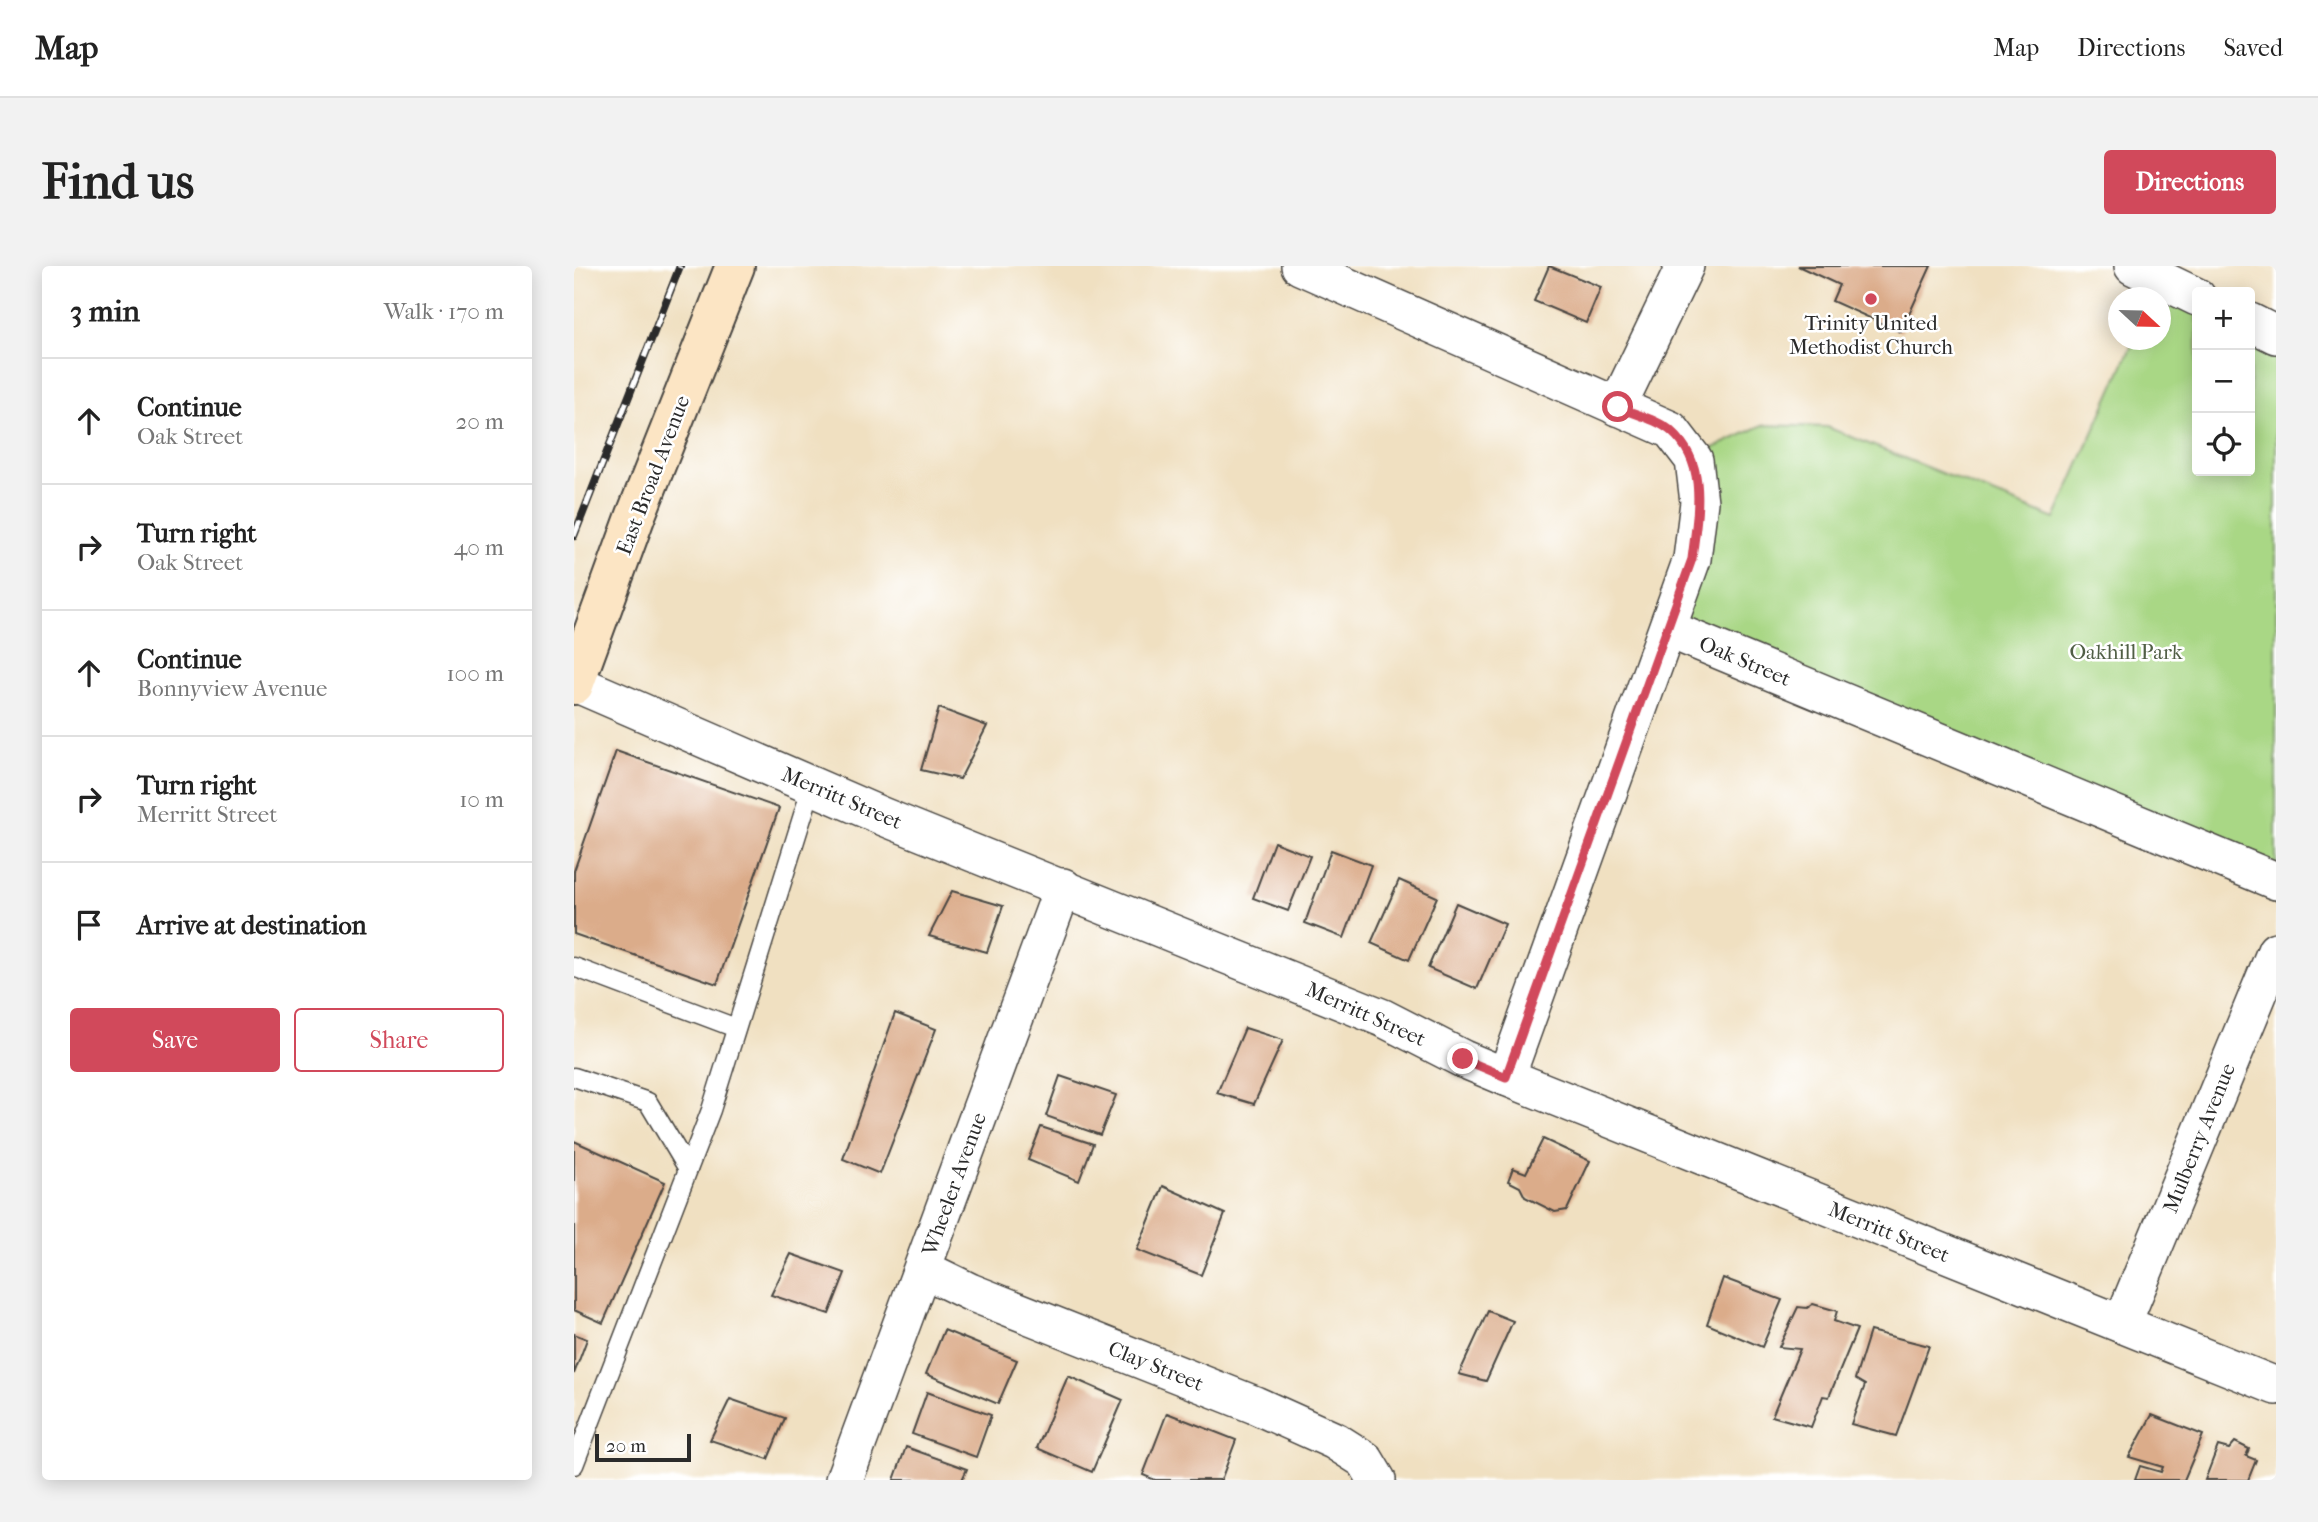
<!DOCTYPE html>
<meta charset="utf-8">
<style>
body{margin:0;font-family:"IM FELL French Canon",serif;background:#f2f2f2;color:#222}
.controls{position:absolute;right:21px;top:21px;display:grid;overflow:hidden;border-radius:7px;box-shadow:0 4px 18px #0003}
.controls button{width:63px;height:63px;display:grid;place-items:center;padding:0;border:0;border-bottom:2px solid #e0e0e0;background:#fff;color:#222;font:35px sans-serif}
.compass{position:absolute;left:1534px;top:21px;width:63px;height:63px;border-radius:50%;background:#fff;box-shadow:0 4px 18px #0003;rotate:112deg}
.scale{position:absolute;left:21px;bottom:18px;width:96px;box-sizing:border-box;padding-left:7px;border:4px solid #2b2b2b;border-top:0;font-size:19px;line-height:24px;white-space:nowrap;color:#2b2b2b;-webkit-text-stroke:5px #fff;paint-order:stroke}
.stop{position:absolute;width:21px;height:21px;margin:-16px;border:5px solid #d1495b;border-radius:50%;background:#fff}
.stop.end{background:#d1495b;border-color:#fff;box-shadow:0 2px 7px #0008}
.list{margin:0;padding:0;list-style:none}
h2{display:flex;justify-content:space-between;align-items:center;height:91px;margin:0;padding:0 28px;font-size:30px}
h2 small{font-size:23px;font-weight:400;color:#767676}
.list li{display:grid;grid-template-columns:46px 1fr auto;gap:21px;align-items:center;box-sizing:border-box;height:126px;padding:0 28px;border-top:2px solid #e0e0e0}
.list b{display:block;font-size:26px;white-space:nowrap}
.list p{margin:0;font-size:23px;white-space:nowrap;color:#767676}
.list em{font-size:23px;font-style:normal;color:#767676}
.actions{display:flex;gap:14px;padding:21px 28px}
.actions a{flex:1;padding:16px 0;border:2px solid #d1495b;border-radius:7px;text-align:center;font-size:24px;color:#d1495b}
.actions .main{background:#d1495b;color:#fff}
.icon{flex:none;width:38px;height:38px;fill:none;stroke:currentColor;stroke-width:2;stroke-linecap:round;stroke-linejoin:round}
.map{position:relative;flex:none;width:1702px;height:1214px;overflow:hidden;border-radius:7px}
header{display:flex;align-items:center;gap:42px;box-sizing:border-box;height:98px;padding:0 35px;background:#fff;border-bottom:2px solid #e0e0e0}
header strong{font-size:33px}
nav{display:flex;gap:38px;margin-inline-start:auto;font-size:24px}
.intro{display:flex;align-items:center;justify-content:space-between;box-sizing:border-box;height:168px;padding:0 42px}
h1{margin:0;font-size:49px}
.button{padding:18px 32px;border-radius:7px;background:#d1495b;color:#fff;font-size:24px;font-weight:700}
main{display:flex;gap:42px;padding:0 42px}
aside{flex:1;background:#fff;border-radius:7px;box-shadow:0 4px 18px #0003}
.map>svg:first-child{display:block}
.green{fill:#a9d785;stroke:#6a8158;stroke-width:2}
.building{fill:#dbac8a}
.lines{fill:none;stroke-linecap:round;stroke-linejoin:round}
.lane-casing{stroke:#494642;stroke-width:21}
.street-casing{stroke:#494642;stroke-width:40}
.secondary-casing{stroke:#494642;stroke-width:42}
.lane{stroke:#fff;stroke-width:18}
.street{stroke:#fff;stroke-width:37}
.secondary{stroke:#fce5c4;stroke-width:38}
.rail-casing{stroke:#2b2b2b;stroke-width:8}
.rail{stroke:#fff;stroke-width:5;stroke-dasharray:16;stroke-linecap:butt}
.route{stroke:#d1495b;stroke-width:9}
.poi-dot{fill:#d1495b;stroke:#fff;stroke-width:2.5}
.labels{text-anchor:middle;dominant-baseline:central;stroke-width:5;stroke-linejoin:round;paint-order:stroke}
.poi-label{font-size:21px;fill:#2b2b2b;stroke:#fff}
.street-label{font-size:21px;fill:#2b2b2b;stroke:#fff}
.park-label{font-size:21px;fill:#515f46;stroke:#fff}
</style>
<header>
<strong>Map</strong>
<nav><a>Map</a><a>Directions</a><a>Saved</a></nav>
</header>
<div class="intro"><h1>Find us</h1><a class="button">Directions</a></div>
<main>
<aside>
<h2>3 min<small>Walk · 170 m</small></h2>
<ul class="list">
<li><svg class="icon" aria-label="ahead" viewBox="0 0 24 24"><path d="M12 20V5M6 11l6-6 6 6"/></svg><div><b>Continue</b><p>Oak Street</p></div><em>20 m</em></li>
<li><svg class="icon" aria-label="right" viewBox="0 0 24 24"><path d="M7 20v-9h11M14 6l5 5-5 5"/></svg><div><b>Turn right</b><p>Oak Street</p></div><em>40 m</em></li>
<li><svg class="icon" aria-label="ahead" viewBox="0 0 24 24"><path d="M12 20V5M6 11l6-6 6 6"/></svg><div><b>Continue</b><p>Bonnyview Avenue</p></div><em>100 m</em></li>
<li><svg class="icon" aria-label="right" viewBox="0 0 24 24"><path d="M7 20v-9h11M14 6l5 5-5 5"/></svg><div><b>Turn right</b><p>Merritt Street</p></div><em>10 m</em></li>
<li><svg class="icon" aria-label="arrive" viewBox="0 0 24 24"><path d="M6 21V4h12l-3 4 3 4H6"/></svg><div><b>Arrive at destination</b></div></li>
</ul>
<div class="actions"><a class="main">Save</a><a>Share</a></div>
</aside>
<div class="map">
<svg width="1702" height="1214" viewBox="0 0 1702 1214">
<rect width="100%" height="100%" fill="#fff"/>
<filter id="ink" filterUnits="userSpaceOnUse"><feTurbulence type="fractalNoise" baseFrequency=".0143" numOctaves="2"/><feDisplacementMap in="SourceGraphic" scale="14" xChannelSelector="R" yChannelSelector="G"/><feConvolveMatrix kernelMatrix="1 2 1 2 8 2 1 2 1" color-interpolation-filters="sRGB"/></filter>
<filter id="wash" filterUnits="userSpaceOnUse"><feTurbulence type="fractalNoise" baseFrequency=".00686" numOctaves="4" result="noise"/><feDisplacementMap in="SourceGraphic" scale="28" xChannelSelector="R" yChannelSelector="G"/><feGaussianBlur stdDeviation="1.57" result="paint"/><feColorMatrix in="noise" values="0 0 0 0 0 0 0 0 0 0 0 0 0 0 0 0 0 1.4 0 .05"/><feComposite in="paint" operator="in"/></filter>
<g filter="url(#wash)">
<rect width="100%" height="100%" fill="#f0e0c1"/>
<polygon class="green" points="1585,18 1623,36 1623,205 1676,205 1676,61 1702,73 1702,612 1105,360 1127,188 1189,159 1253,161 1481,253 1560,74 1587,74 1587,32 1579,31"/>
<g id="blocks">
<g class="building">
<polygon points="975,0 1027,21 1012,57 960,35"/>
<polygon points="1224,0 1357,0 1327,66 1258,35 1265,19"/>
<polygon points="365,442 413,460 386,513 347,504"/>
<polygon points="42,485 205,542 143,718 0,668 0,605"/>
<polygon points="700,576 736,590 714,645 679,632"/>
<polygon points="757,584 797,599 770,672 731,657"/>
<polygon points="825,614 863,631 835,694 797,677"/>
<polygon points="378,625 429,640 413,686 355,670"/>
<polygon points="882,637 931,658 903,723 854,702"/>
<polygon points="321,747 362,763 306,908 269,893"/>
<polygon points="671,762 709,774 680,838 643,827"/>
<polygon points="486,810 542,829 526,869 472,850"/>
<polygon points="467,861 519,878 505,915 454,894"/>
<polygon points="969,873 1016,895 993,944 981,946 951,931 946,921 934,915 939,902 952,907"/>
<polygon points="0,875 91,916 29,1057 0,1044"/>
<polygon points="589,920 651,948 627,1009 563,984"/>
<polygon points="217,988 271,1007 255,1048 197,1029"/>
<polygon points="1149,1012 1208,1034 1188,1081 1133,1058"/>
<polygon points="1239,1038 1263,1045 1260,1055 1283,1063 1255,1131 1249,1130 1237,1161 1198,1150 1226,1083 1205,1081 1224,1041 1233,1042"/>
<polygon points="914,1045 939,1055 912,1115 885,1108"/>
<polygon points="370,1064 443,1094 424,1138 352,1108"/>
<polygon points="1296,1065 1355,1080 1322,1170 1277,1158 1291,1119 1281,1113"/>
<polygon points="0,1068 13,1073 0,1108"/>
<polygon points="494,1110 549,1134 518,1206 463,1182"/>
<polygon points="353,1126 417,1149 402,1191 338,1168"/>
<polygon points="156,1133 211,1152 194,1193 136,1174"/>
<polygon points="593,1147 662,1174 647,1214 581,1214 569,1209"/>
<polygon points="1578,1149 1629,1169 1610,1214 1561,1214 1566,1200 1587,1206 1589,1201 1555,1191"/>
<polygon points="1661,1176 1675,1183 1672,1190 1682,1194 1674,1214 1631,1214 1644,1180 1655,1183"/>
<polygon points="332,1181 393,1203 388,1214 320,1214"/>
</g>
</g>
</g>
<g filter="url(#ink)">
<use href="#blocks" fill-opacity="0" stroke="#494642" stroke-width="2"/>
<g class="lines">
<defs>
<g id="lane">
<polyline points="0,701 162,762"/>
<polyline points="0,811 74,836 114,903"/>
<polyline points="0,1199 137,844 238,520"/>
</g>
<g id="street">
<polyline points="726,0 1097,164 1120,194 1125,236 1118,293 932,811"/>
<polyline points="1559,0 1623,31"/>
<polyline points="1676,56 1702,69"/>
<polyline points="1043,141 1111,0"/>
<polyline points="1094,363 1702,615"/>
<polyline points="1,417 310,551 809,752 889,793 932,811 1702,1120"/>
<polyline points="349,1003 396,1026 681,1139 761,1175 791,1194 803,1214"/>
<polyline points="1548,1058 1702,685"/>
<polyline points="270,1214 489,621"/>
</g>
<polyline id="secondary" points="0,419 62,249 161,0"/>
</defs>
<use href="#lane" class="lane-casing"/>
<use href="#street" class="street-casing"/>
<use href="#secondary" class="secondary-casing"/>
<use href="#lane" class="lane"/>
<use href="#street" class="street"/>
<use href="#secondary" class="secondary"/>
<defs>
<polyline id="rail" points="0,270 106,0"/>
</defs>
<use href="#rail" class="rail-casing"/>
<use href="#rail" class="rail"/>
</g>
</g>
<g class="lines" filter="url(#ink)">
<path class="route" d="M889 793 932 811 1118 293C1123 249 1135 199 1098 166 1085 154 1060 148 1044 141"/>
</g>
<circle class="poi-dot" cx="1297" cy="33" r="7"/>
<g class="labels">
<g class="poi-label">
<text x="1297" y="57">Trinity United<tspan x="1297" dy="24">Methodist Church</tspan></text>
</g>
<g class="street-label">
<text transform="translate(79 209) rotate(-69)">East Broad Avenue</text>
<text transform="translate(1171 395) rotate(23)">Oak Street</text>
<text transform="translate(268 532) rotate(23)">Merritt Street</text>
<text transform="translate(792 748) rotate(24)">Merritt Street</text>
<text transform="translate(1625 872) rotate(-68)">Mulberry Avenue</text>
<text transform="translate(380 918) rotate(-70)">Wheeler Avenue</text>
<text transform="translate(1315 966) rotate(22)">Merritt Street</text>
<text transform="translate(582 1100) rotate(22)">Clay Street</text>
</g>
<g class="park-label">
<text x="1552" y="386">Oakhill Park</text>
</g>
</g>
</svg>
<div class="controls">
<button>+</button>
<button>−</button>
<button><svg class="icon" aria-label="locate" viewBox="0 0 24 24"><circle cx="12" cy="12" r="6"/><path d="M12 2v4M12 18v4M2 12h4M18 12h4"/></svg></button>
</div>
<svg class="compass" viewBox="-18 -18 36 36"><path d="M0-13l5 13h-10z" fill="#e53935"/><path d="M0 13l5-13h-10z" fill="#767676"/></svg>
<div class="scale">20 m</div>
<div class="stop" style="left:1044px;top:141px"></div>
<div class="stop end" style="left:889px;top:793px"></div>
</div>
</main>
